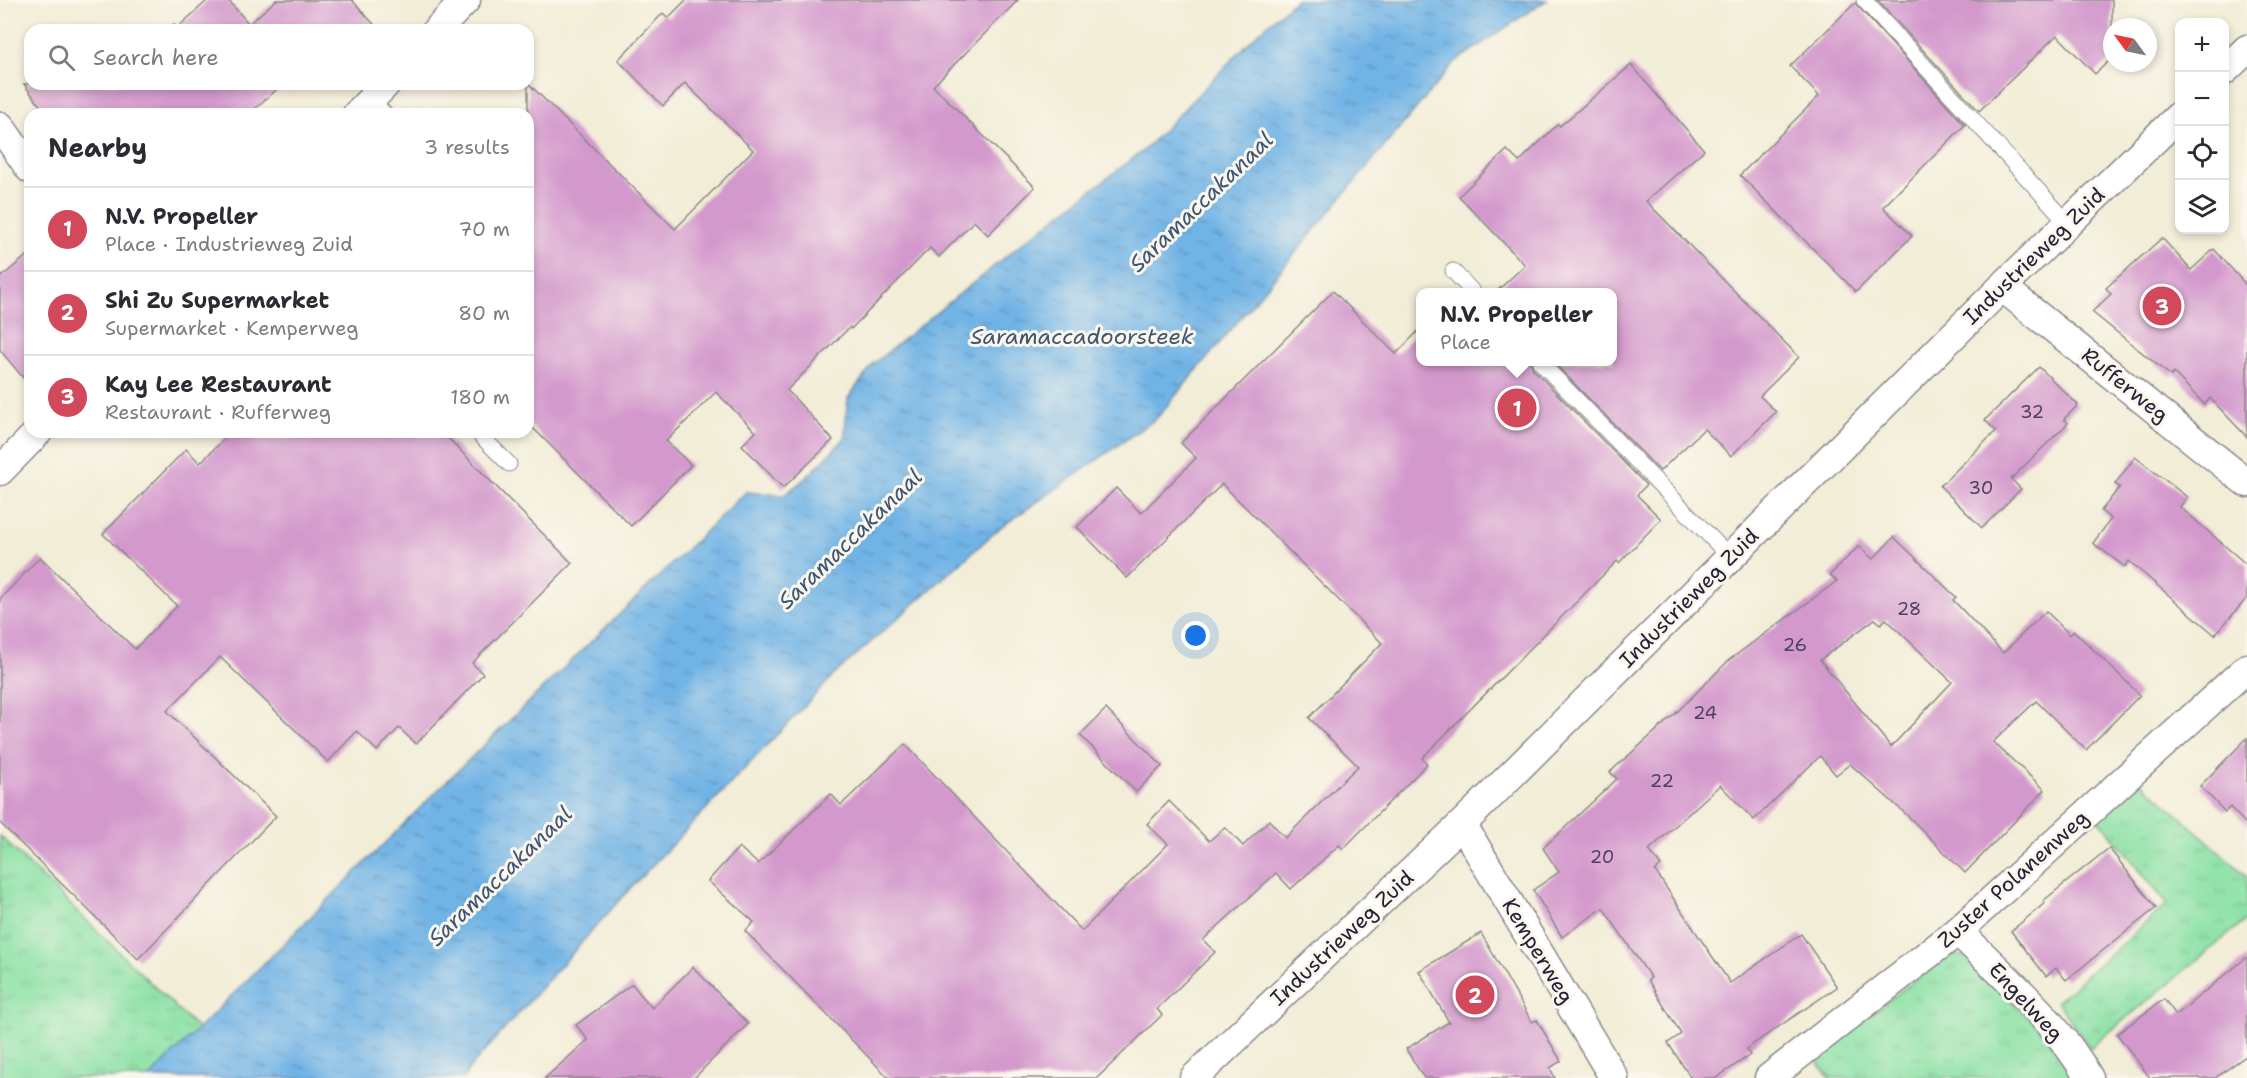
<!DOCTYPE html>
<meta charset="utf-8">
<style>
body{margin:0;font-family:"Shantell Sans",sans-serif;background:#f7f7f7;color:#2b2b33}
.controls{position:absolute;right:18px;top:18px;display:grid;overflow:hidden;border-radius:12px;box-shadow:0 3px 9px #0003}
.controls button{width:54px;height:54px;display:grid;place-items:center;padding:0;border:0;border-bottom:2px solid #e1e1e2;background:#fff;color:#2b2b33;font:30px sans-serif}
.compass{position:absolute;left:2103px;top:18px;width:54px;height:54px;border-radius:50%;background:#fff;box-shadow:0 3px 9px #0003;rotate:303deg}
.you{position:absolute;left:1196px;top:636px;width:21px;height:21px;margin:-15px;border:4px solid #fff;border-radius:50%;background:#1a73e8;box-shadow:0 0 0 9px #1a73e833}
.badge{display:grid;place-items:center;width:39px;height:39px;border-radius:50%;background:#d1495b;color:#fff;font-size:20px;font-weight:700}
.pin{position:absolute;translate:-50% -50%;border:3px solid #fff;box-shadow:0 2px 6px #0006}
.popup{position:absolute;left:1416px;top:288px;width:201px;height:78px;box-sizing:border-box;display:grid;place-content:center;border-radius:12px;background:#fff;filter:drop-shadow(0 2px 4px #0005);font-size:20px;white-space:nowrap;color:#7c7c81}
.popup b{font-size:22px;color:#2b2b33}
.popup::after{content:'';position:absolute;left:50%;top:100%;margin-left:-12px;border:12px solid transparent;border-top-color:#fff}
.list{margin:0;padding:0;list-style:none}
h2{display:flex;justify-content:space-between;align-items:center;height:78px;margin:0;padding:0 24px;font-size:26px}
h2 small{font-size:20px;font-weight:400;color:#7c7c81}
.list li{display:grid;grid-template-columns:39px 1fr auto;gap:18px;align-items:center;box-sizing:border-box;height:84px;padding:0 24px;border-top:2px solid #e1e1e2}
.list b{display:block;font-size:22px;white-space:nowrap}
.list p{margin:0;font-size:20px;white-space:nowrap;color:#7c7c81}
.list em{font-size:20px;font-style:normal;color:#7c7c81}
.icon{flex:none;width:33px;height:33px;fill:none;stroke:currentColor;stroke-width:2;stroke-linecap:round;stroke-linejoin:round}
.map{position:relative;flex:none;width:2247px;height:1078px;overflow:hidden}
.search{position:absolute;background:#fff;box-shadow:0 3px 9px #0003;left:24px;top:24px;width:510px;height:66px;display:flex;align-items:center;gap:15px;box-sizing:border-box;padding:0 21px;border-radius:18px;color:#7c7c81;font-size:22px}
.panel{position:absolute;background:#fff;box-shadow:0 3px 9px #0003;left:24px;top:108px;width:510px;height:330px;border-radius:18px}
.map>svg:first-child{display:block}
.grass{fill:url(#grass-tufts);stroke:#568270;stroke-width:1.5}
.water{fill:url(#water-ripples);stroke:#496a90;stroke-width:1.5}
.building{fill:#d398cc;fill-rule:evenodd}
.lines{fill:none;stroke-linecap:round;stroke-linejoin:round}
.lane-casing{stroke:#8a8889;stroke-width:17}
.street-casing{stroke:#8a8889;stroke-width:31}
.lane{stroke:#fff;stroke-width:15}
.street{stroke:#fff;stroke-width:28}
.labels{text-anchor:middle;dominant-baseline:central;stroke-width:6;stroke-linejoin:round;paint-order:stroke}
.number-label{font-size:18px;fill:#4e405f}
.street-label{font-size:21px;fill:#22223b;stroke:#fbf7ec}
.water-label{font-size:22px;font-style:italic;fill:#3d5576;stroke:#fbf7ec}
</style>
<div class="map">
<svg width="2247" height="1078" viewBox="0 0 2247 1078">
<defs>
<pattern id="grass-tufts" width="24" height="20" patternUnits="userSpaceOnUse" patternTransform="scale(1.5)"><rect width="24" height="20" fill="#8ae1a5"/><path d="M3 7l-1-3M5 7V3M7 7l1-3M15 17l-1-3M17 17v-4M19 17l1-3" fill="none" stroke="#77c18f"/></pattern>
<pattern id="water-ripples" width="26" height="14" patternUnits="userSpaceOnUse" patternTransform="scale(1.5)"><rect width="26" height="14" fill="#70b3e5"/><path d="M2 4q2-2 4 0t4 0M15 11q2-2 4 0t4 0" fill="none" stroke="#5c91bb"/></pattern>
</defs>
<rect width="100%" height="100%" fill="#fbf7ec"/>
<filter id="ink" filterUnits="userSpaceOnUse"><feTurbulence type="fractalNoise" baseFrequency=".0167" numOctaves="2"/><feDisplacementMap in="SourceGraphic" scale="12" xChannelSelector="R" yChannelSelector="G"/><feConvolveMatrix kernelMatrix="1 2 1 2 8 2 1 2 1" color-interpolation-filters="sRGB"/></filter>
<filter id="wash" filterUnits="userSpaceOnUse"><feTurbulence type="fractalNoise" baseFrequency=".008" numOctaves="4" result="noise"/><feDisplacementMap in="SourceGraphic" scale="24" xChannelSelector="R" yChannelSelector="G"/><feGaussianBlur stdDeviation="1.35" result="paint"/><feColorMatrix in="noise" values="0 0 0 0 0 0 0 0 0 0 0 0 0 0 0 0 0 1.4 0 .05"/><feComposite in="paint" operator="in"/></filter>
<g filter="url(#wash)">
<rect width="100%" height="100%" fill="#f2edd7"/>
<g class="grass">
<polygon points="2138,779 2247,876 2247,919 2090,1048 2057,1001 2167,904 2096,816"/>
<polygon points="0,836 198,1029 149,1078 0,1078"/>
<polygon points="1955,955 1968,956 2046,1036 2073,1076 2069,1078 1829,1078 1815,1058 1942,959"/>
</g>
<polygon class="water" points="1295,0 1547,0 1455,62 1157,418 1000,528 836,673 625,894 468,1070 464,1078 149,1078 449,779 746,492 784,495 807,477 844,439 848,398 874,363 1030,237 1144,150 1257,34"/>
<g id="blocks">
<g class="building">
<polygon points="208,0 228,0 249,24 276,0 352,0 379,30 166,30 174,24 177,28"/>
<polygon points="686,0 1018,0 933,86 1035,187 988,235 974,221 939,257 930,248 851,329 850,327 787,390 833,440 783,488 742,445 756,432 716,392 666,441 691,465 631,526 528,423 528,83 675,229 753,150 685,83 663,106 618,60 663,13 668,18"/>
<polygon points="1877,0 2112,0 2112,58 2095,74 2057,35 1979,111"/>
<polygon points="1855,3 1965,125 1883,207 1912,236 1856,292 1740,175 1819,96 1790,66"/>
<polygon points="1631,65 1704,150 1646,201 1799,357 1760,396 1776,412 1731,456 1704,429 1660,471 1553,362 1613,362 1613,292 1496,292 1525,265 1459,196 1507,150 1519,162 1558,124 1560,126"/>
<polygon points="24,84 283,84 249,114 46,114"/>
<polygon points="2162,238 2191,270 2214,249 2247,286 2247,437 2210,398 2204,404 2174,373 2171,376 2092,312 2111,294 2106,288"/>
<polygon points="30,253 30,386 0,350 0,278"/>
<polygon points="1333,291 1396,354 1421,328 1421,362 1531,362 1533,369 1646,485 1637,495 1661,519 1619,563 1617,561 1422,758 1427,764 1343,849 1339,845 1291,889 1276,873 1203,940 1215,952 1157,1009 1162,1015 1097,1078 889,1078 745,931 754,922 708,881 739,847 758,864 831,794 841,805 905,744 1082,931 1168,844 1147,824 1169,801 1209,841 1225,827 1243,846 1269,820 1285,838 1358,766 1309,718 1382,643 1222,484 1127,578 1077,527 1116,488 1141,513 1196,458 1181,443"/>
<polygon points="2039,367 2078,405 2064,419 2068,423 2011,479 2021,489 1982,528 1940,486 1996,431 1985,420"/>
<polygon points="231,432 442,432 572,563 472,663 483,674 416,744 399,728 377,751 357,731 328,762 220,657 167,711 276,816 138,959 0,823 0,599 40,557 135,649 177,606 103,534 186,449 200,463"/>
<polygon points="2135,457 2187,497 2180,507 2247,565 2247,598 2215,635 2129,561 2125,567 2093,543 2111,519 2101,511 2120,487 2115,484"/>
<path d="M1894 537 1956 597 1953 600 2003 653 2046 611 2070 635 2074 631 2140 695 2086 750 2036 701 1993 742 2045 790 1965 873 1908 816 1850 764 1836 775 1820 756 1754 820 1720 785 1649 850 1661 866 1655 871 1730 983 1801 934 1837 987 1746 1049 1750 1055 1716 1078H1691L1668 1043 1681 1034 1648 980 1651 978 1603 908 1562 937 1533 890 1559 872 1543 848 1617 779 1610 772 1675 714 1729 660 1837 581 1830 575 1859 546 1873 559ZM1875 619 1881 624 1886 619 1952 682 1891 747 1820 660Z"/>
<polygon points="1106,709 1162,766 1136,792 1080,735"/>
<polygon points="2247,738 2247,825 2230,807 2225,812 2200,786"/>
<polygon points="2109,848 2156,908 2066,980 2056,968 2046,976 2011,931 2045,903 2043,901"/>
<polygon points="1481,933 1532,1022 1537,1020 1561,1061 1550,1068 1555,1078 1424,1078 1406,1049 1449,1022 1419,971"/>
<polygon points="2247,957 2247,1055 2215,1078 2150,1078 2117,1034 2164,999 2176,1015"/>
<polygon points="693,967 748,1024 694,1078 545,1078 588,1040 576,1025 632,984 652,1008"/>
</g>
</g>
</g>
<g filter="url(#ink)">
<use href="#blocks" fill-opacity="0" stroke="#8a8889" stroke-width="1.5"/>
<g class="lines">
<defs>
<g id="lane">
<polyline points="1864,0 2068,223"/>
<polyline points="371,100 385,114"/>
<polyline points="1453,271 1473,292"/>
<polyline points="1540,362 1730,557"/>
<polyline points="477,432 509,464"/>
</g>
<g id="street">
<polyline points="437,30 466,0"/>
<polyline points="2224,71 2247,49"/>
<polyline points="357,114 386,84"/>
<polyline points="0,126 30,169"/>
<polyline points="2002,287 2247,483"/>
<polyline points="0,471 38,432"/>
<polyline points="1462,824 1614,1078"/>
<path d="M1958 931C2004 977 2057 1021 2089 1078"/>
<polyline points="1194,1078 1462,824 2002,287 2180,115"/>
<polyline points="1769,1078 1958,931 2247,668"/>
</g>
</defs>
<use href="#lane" class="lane-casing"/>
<use href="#street" class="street-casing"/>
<use href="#lane" class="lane"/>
<use href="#street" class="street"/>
</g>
</g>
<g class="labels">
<g class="number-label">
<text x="2032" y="412">32</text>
<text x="1981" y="488">30</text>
<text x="1909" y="609">28</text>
<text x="1795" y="645">26</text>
<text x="1705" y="713">24</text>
<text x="1662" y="781">22</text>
<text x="1602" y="857">20</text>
</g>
<g class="street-label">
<text transform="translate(2034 256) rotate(-44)">Industrieweg Zuid</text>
<text transform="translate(2125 385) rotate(39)">Rufferweg</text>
<text transform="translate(1689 598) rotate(-45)">Industrieweg Zuid</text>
<text transform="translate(2013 879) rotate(-42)">Zuster Polanenweg</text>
<text transform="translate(1342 938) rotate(-43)">Industrieweg Zuid</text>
<text transform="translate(1538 951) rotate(59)">Kemperweg</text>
<text transform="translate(2026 1002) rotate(47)">Engelweg</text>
</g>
<g class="water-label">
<text transform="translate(1201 202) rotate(-44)">Saramaccakanaal</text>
<text x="1082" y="336">Saramaccadoorsteek</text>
<text transform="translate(850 539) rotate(-44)">Saramaccakanaal</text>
<text transform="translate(500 876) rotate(-44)">Saramaccakanaal</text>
</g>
</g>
</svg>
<div class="controls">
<button>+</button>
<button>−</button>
<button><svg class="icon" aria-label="locate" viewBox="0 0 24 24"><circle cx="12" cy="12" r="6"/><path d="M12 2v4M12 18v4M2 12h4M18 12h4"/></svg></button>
<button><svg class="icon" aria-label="layers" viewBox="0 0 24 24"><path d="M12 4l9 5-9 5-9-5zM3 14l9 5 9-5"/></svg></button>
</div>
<svg class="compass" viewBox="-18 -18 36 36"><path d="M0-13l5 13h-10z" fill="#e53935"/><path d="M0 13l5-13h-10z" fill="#7c7c81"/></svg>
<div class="you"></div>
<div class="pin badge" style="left:1517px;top:408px">1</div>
<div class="popup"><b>N.V. Propeller</b>Place</div>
<div class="pin badge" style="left:1475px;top:995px">2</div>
<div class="pin badge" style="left:2162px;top:306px">3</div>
<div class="search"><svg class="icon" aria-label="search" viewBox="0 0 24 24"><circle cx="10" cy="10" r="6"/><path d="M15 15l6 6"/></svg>Search here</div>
<section class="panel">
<h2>Nearby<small>3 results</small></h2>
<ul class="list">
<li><span class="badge">1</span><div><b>N.V. Propeller</b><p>Place · Industrieweg Zuid</p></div><em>70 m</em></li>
<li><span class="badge">2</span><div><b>Shi Zu Supermarket</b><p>Supermarket · Kemperweg</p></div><em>80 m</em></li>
<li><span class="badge">3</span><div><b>Kay Lee Restaurant</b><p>Restaurant · Rufferweg</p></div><em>180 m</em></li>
</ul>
</section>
</div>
